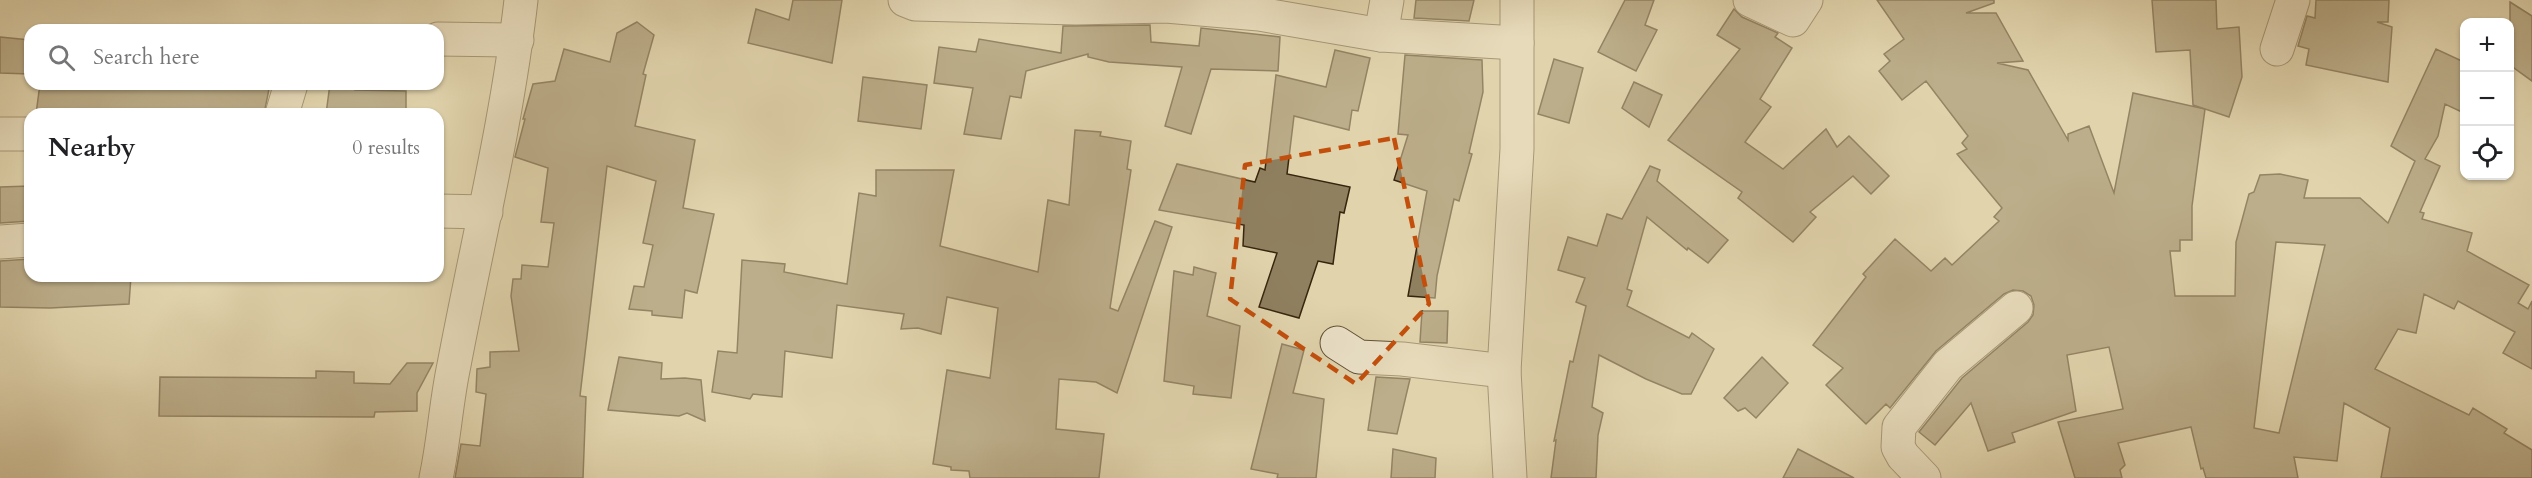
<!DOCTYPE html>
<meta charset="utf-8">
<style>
body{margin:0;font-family:Cardo,serif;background:#f6f6f6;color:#202124}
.controls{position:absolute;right:18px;top:18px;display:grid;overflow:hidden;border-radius:12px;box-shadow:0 2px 4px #0004}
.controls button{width:54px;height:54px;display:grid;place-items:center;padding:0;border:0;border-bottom:2px solid #e0e0e0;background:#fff;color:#202124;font:30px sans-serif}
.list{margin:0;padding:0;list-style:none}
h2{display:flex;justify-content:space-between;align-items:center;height:78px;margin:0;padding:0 24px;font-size:26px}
h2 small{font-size:20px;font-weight:400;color:#757577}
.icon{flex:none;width:33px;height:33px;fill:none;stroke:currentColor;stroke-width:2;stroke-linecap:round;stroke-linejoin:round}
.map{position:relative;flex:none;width:2532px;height:478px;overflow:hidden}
.search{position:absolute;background:#fff;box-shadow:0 2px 4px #0004;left:24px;top:24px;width:420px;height:66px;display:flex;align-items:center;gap:15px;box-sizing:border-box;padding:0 21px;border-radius:18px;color:#757577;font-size:22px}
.panel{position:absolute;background:#fff;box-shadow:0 2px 4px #0004;left:24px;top:108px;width:420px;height:174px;border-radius:18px}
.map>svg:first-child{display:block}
.building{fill:#8f8060;stroke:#36250d;stroke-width:1.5;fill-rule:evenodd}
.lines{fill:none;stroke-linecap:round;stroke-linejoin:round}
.minor-casing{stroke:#615135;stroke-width:35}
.minor{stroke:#ece3ca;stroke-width:33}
.marked{fill:none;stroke:#c44f0c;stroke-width:4.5;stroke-dasharray:12 8;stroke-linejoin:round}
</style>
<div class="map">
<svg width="2532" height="478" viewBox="0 0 2532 478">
<rect width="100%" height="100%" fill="#e1d4ad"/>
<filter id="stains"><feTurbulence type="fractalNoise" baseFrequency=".00333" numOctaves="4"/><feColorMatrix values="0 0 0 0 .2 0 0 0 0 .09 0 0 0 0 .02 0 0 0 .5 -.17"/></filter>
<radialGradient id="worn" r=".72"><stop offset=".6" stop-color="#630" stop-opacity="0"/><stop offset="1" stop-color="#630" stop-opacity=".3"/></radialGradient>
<g class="building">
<polygon points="793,0 842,0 832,63 748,43 756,9 789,20"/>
<polygon points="1416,0 1474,0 1469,21 1414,18"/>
<polygon points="1625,0 1654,0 1645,25 1657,30 1636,71 1598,52"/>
<path d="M1877 0H1994V3L1966 13H1996L2023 61 1997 63 2028 70 2068 140V134L2089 126 2114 193 2133 93 2205 109 2192 206V240H2180V251H2170L2175 296H2235L2236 242 2249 194 2254 192 2260 175 2280 174 2308 180 2304 198H2360L2388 223 2415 161 2391 146 2436 49 2464 62V113L2445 104 2438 136 2425 159 2440 166 2420 212 2424 213 2422 219 2472 233 2467 251 2529 285 2518 303 2528 309 2532 301V369L2503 353 2515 332 2458 301 2454 309 2424 294 2416 333 2398 329 2375 369 2469 415 2473 408 2507 429 2504 433 2532 450V478H2381L2390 428 2344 403 2337 461 2294 457 2298 478H2206L2203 468 2201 469 2191 427 2118 443 2125 465 2120 470 2122 478H2075L2058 422 2123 409 2109 347 2067 355 2076 411 2012 433 2015 442 1988 451 1971 403 1935 445 1919 432 1962 378 2028 322 2033 315 2034 305 2031 296 2023 291 2013 290 2004 294 1936 351 1890 408 1886 404 1866 424 1826 385 1843 368 1813 345 1866 277 1863 274 1895 239 1931 271 1945 258 1952 265 1999 221 1994 217 2002 208 1957 154 1967 149 1962 143 1968 136 1926 81 1902 100 1879 71 1890 61 1884 54 1904 39ZM2276 242 2325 245 2279 433 2254 428Z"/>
<polygon points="2152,0 2216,0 2217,29 2239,27 2242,77 2229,117 2193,105 2190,50 2156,52"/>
<polygon points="2316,0 2389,0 2388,22 2377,22 2392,27 2388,82 2306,65 2309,49 2298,46 2307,16 2315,18"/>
<polygon points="2510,2 2532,16 2532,81 2510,65"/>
<polygon points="1734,9 1742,17 1778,33 1775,37 1792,48 1760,99 1771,107 1745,142 1783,169 1826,129 1837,147 1849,136 1889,176 1871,194 1853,176 1810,212 1816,217 1793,242 1738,198 1742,192 1668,140 1740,49 1717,35"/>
<polygon points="637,22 654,35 643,74 646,75 635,126 695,140 683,208 714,214 697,293 685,290 682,318 652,315 652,311 629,309 634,286 644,287 653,245 643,243 656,181 607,166 580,396 586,397 583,478 455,478 461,444 480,446 486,394 476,392 477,369 490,367 490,352 519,351 511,296 513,279 521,279 522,265 548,267 554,223 541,222 548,168 515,157 525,119 523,119 533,84 555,81 564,49 610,62 617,33"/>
<polygon points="1150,25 1151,42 1199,46 1201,28 1280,37 1278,71 1211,69 1191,134 1165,126 1182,67 1109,62 1088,57 1088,54 1026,71 1021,98 1010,96 1001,139 964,134 973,88 934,83 939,47 976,52 979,39 1061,53 1063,26"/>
<polygon points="0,37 30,40 30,74 0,73"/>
<polygon points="1335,50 1370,58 1358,111 1352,110 1349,130 1294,116 1287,174 1350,187 1344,213 1340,212 1333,264 1318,261 1299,318 1259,307 1277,253 1243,246 1244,225 1159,210 1177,164 1255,182 1260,168 1265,170 1276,75 1326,87"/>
<polygon points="1405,55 1482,60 1483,92 1469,153 1472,154 1459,201 1454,199 1437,276 1435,298 1408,296 1427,191 1394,180 1408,135 1398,134"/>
<polygon points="1554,59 1583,68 1569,123 1538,114"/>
<polygon points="863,77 927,85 921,129 858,121"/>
<polygon points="1634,82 1662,95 1649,127 1622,108"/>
<polygon points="40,84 270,84 264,114 36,114"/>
<polygon points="330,84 356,84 355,90 406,91 406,114 326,114"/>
<polygon points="1075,130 1101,132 1100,136 1131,141 1127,169 1131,170 1110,308 1118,311 1155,221 1172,227 1117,393 1096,382 1059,379 1056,429 1104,434 1099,478 970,478 969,471 951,470 951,467 933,464 947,370 990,378 998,308 947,297 941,334 918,328 901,329 904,314 837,305 832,358 785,351 782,397 753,394 750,399 712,392 718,351 737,353 742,260 785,264 784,272 847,284 859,193 876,196 876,170 954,170 940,246 1038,272 1048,200 1069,205"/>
<polygon points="1650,166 1660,170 1657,181 1728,240 1708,263 1688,248 1687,250 1647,217 1627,289 1632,291 1627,306 1689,338 1692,333 1714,349 1691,394 1682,394 1646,379 1599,355 1592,407 1603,413 1598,435 1596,478 1551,478 1556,440 1554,441 1570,361 1573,362 1586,306 1576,302 1585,278 1558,270 1568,237 1597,246 1607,214 1622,219"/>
<polygon points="30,186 30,221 0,223 0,187"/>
<polygon points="30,259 30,276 131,276 129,304 50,308 0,307 0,261"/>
<polygon points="1194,267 1216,273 1207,316 1240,326 1231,398 1193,394 1194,386 1164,381 1174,271 1193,275"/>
<polygon points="1422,311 1448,311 1447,343 1420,342"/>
<polygon points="1282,344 1304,350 1293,393 1324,399 1316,478 1277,478 1278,474 1251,469"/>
<polygon points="619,357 662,363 661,379 685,378 701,380 705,421 687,413 679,416 608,410"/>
<polygon points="1762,357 1788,383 1756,418 1745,408 1738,411 1724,398"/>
<polygon points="407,363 433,363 417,393 417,411 375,412 374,417 159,416 160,377 316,378 316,371 354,372 354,383 390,384"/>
<polygon points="1376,377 1410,379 1397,434 1368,430"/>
<polygon points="1393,449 1436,458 1435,478 1391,478"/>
<polygon points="1798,449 1854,478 1783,478"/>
</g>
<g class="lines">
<defs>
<g id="minor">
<polyline points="905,0 915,4 1076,8 1166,6 1259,14 1381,35 1517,43"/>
<polyline points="1750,0 1793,20 1806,0"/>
<polyline points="1381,35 1387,0"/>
<polyline points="438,39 517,40"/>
<polyline points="2277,49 2293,0"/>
<polyline points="282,114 291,84"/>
<polyline points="0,134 30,134"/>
<polyline points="438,211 486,212"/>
<polyline points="0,242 30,240"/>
<polyline points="1337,343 1359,357 1402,359 1504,371"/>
<path d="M436 478C444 441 446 402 454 365 477 243 507 123 521 0"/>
<polyline points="1510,478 1504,371 1517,149 1517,0"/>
<polyline points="1924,478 1903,456 1898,447 1899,427 1948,365 2016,308"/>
</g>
</defs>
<use href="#minor" class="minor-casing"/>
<use href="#minor" class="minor"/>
</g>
<path d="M0 0H2532V478H0ZM1394 138 1429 304 1356 384 1230 299 1245 165Z" fill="#e1d4ad" fill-opacity=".55" fill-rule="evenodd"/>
<path class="marked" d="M1394 138 1429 304 1356 384 1230 299 1245 165Z"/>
<rect width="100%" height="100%" filter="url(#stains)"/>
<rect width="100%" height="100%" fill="url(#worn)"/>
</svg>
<div class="controls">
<button>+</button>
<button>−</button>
<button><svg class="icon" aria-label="locate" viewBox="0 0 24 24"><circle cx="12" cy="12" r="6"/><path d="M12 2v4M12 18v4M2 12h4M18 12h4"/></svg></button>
</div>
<div class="search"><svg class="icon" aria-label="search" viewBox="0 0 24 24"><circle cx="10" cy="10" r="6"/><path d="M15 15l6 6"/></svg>Search here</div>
<section class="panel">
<h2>Nearby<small>0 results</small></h2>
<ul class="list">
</ul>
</section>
</div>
